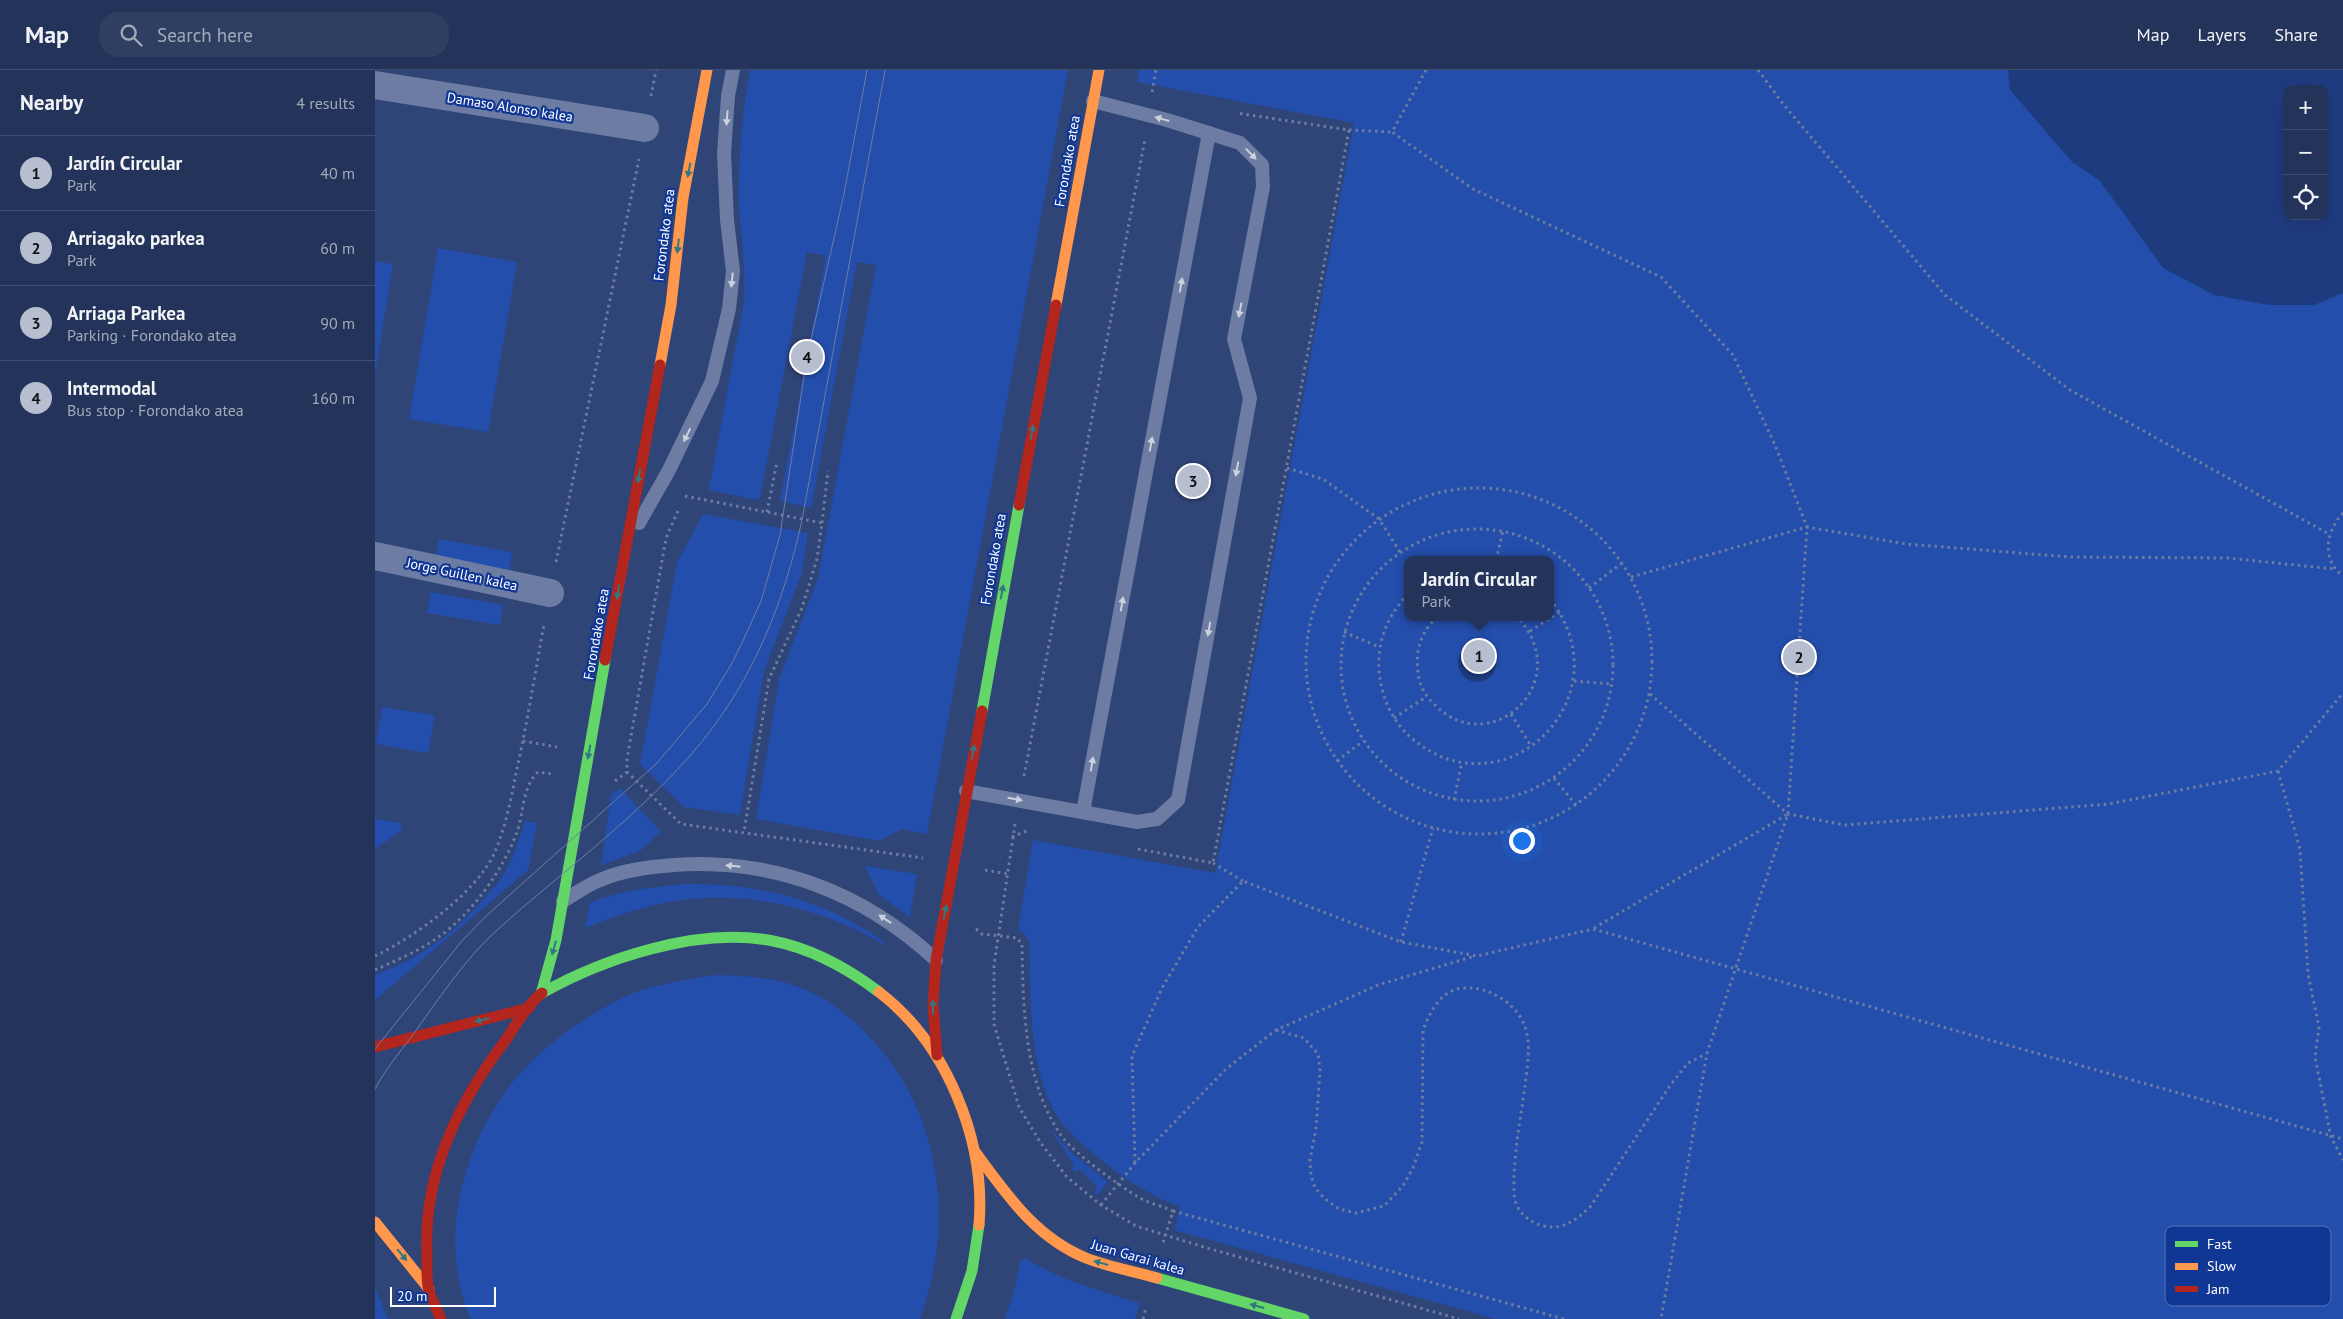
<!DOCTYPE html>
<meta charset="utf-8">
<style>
body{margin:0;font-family:"PT Sans",sans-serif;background:#2f3f62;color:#f1f3f6}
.controls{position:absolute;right:15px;top:15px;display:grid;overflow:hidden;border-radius:10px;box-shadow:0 5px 20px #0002}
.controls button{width:45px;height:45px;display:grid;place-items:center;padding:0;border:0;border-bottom:1px solid #404e6f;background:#233359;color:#f1f3f6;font:25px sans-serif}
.scale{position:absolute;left:15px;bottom:12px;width:106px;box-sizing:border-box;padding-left:5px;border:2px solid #fff;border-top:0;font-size:14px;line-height:18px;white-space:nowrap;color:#fff;-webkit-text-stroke:4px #113795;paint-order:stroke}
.you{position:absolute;left:1146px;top:770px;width:18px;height:18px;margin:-12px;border:4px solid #fff;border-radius:50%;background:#1a73e8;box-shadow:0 0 0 8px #1a73e833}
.badge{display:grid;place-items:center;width:32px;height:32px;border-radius:50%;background:#b6becf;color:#111;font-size:16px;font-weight:700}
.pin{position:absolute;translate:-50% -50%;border:2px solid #fff;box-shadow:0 1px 5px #0006}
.popup{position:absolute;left:1029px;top:486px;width:150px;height:65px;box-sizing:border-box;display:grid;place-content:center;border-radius:10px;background:#233359;filter:drop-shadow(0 1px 4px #0005);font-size:16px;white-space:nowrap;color:#a3aaba}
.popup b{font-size:19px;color:#f1f3f6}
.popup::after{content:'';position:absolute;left:50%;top:100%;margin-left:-10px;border:10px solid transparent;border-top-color:#233359}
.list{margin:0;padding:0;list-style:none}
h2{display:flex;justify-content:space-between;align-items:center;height:65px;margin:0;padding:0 20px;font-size:21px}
h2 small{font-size:16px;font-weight:400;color:#a3aaba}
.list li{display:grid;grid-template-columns:32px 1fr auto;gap:15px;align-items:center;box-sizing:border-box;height:75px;padding:0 20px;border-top:1px solid #404e6f}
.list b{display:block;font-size:19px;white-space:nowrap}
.list p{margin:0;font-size:16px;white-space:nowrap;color:#a3aaba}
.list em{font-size:16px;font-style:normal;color:#a3aaba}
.icon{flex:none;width:28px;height:28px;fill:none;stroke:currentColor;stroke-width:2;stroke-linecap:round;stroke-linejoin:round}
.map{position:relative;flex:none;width:1968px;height:1249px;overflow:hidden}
header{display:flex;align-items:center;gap:30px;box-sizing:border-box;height:70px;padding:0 25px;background:#233359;border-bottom:1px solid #404e6f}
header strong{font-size:24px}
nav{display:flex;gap:28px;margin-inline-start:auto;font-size:18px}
.search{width:350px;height:45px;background:#2f3f62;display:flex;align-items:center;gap:12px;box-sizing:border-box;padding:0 18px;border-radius:20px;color:#a3aaba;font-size:19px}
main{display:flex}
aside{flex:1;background:#233359}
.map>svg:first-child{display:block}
.green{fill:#244eac;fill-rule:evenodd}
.water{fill:#1f3b80;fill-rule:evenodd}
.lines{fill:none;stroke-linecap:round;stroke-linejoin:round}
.path{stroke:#6c7ca2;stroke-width:3;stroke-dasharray:2.5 4;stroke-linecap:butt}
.lane{stroke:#6c7ca2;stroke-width:14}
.street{stroke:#6c7ca2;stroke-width:28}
.fast{stroke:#63d668;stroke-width:11}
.slow{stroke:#ff974d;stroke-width:11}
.jam{stroke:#b3261e;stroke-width:11}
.tram{stroke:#6f7da2;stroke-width:1}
.oneway{fill:#ccd1de}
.oneway2{fill:#327783}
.labels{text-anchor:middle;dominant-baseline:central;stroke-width:4.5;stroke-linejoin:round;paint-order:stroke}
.street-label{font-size:14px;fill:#fff;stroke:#113795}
.key{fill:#113795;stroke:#5873b5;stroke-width:1}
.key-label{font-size:14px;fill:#fff}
</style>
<header>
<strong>Map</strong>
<div class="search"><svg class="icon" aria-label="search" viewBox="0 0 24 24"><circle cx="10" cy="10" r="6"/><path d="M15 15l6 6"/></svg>Search here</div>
<nav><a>Map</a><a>Layers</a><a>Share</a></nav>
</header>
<main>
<aside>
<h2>Nearby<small>4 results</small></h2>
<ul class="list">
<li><span class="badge">1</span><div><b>Jardín Circular</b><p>Park</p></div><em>40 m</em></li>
<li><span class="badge">2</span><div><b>Arriagako parkea</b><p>Park</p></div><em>60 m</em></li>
<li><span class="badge">3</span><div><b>Arriaga Parkea</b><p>Parking · Forondako atea</p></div><em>90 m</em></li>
<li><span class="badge">4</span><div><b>Intermodal</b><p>Bus stop · Forondako atea</p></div><em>160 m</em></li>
</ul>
</aside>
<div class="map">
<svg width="1968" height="1249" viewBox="0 0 1968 1249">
<rect width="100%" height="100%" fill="#2f4477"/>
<g class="green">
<path d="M375 0H693L552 764 527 759 504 771 381 749 404 609 443 508 501 195 482 192 436 438 405 431 451 186 432 182 385 428 382 430 334 420 369 231C371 199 366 167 364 135 363 89 367 45 375 0Z"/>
<path d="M764 0H1968V1249H1121L799 1160 805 1137C777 1126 752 1111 729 1092 714 1080 699 1068 687 1053 653 1006 655 930 655 875L650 864 643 860 658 770 840 803 979 53 762 12ZM1912 19H1949V146H1912ZM1033 490H1175V547H1033Z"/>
<polygon points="63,178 142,192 113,362 34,349"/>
<polygon points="0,191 18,194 0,305"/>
<polygon points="328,444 433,463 427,503 389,601 365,745 309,737 265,694 302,493"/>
<polygon points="64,469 137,482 134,503 60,490"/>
<polygon points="56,522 128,535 125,555 52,543"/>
<polygon points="7,637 60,645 53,683 1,674"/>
<polygon points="245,718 287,763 284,763 265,781 226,795 236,725"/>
<polygon points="0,749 27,753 26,761 0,779"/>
<path d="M150 751 162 753 153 800 0 930V905C45 889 81 862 111 826 117 819 124 812 128 805 138 789 144 769 150 751Z"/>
<polygon points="490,796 542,804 535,847 504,825"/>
<path d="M310 814C371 813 433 825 486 857 496 863 506 868 513 877 441 834 358 816 275 836 253 842 231 850 210 858L215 833C245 820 278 817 310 814Z"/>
<path d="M342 905C369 906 396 907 421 916 447 925 473 944 492 964 566 1039 581 1152 545 1249H96C58 1165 93 1053 157 991 184 965 214 945 247 928 276 914 310 910 342 905Z"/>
<polygon points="673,1056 696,1082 733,1112 723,1125 719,1122 722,1117 705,1099 701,1102 697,1099 699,1095"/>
<path d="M650 1188C686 1210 724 1221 765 1233L760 1249H630L638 1225 646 1190Z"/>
<polygon points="0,1217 1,1220 13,1249 0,1249"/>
</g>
<g class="water">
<path d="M1633 0H1968V223L1939 235H1894L1839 225 1788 198 1725 111 1697 92 1635 20ZM1912 19H1949V146H1912Z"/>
<circle cx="1102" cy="593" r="19"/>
</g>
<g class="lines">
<g class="path">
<polyline points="1051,0 1017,62 1098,119 1286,207 1358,285 1400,375 1432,457 1413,744 1332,983 1286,1249"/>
<polyline points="1383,0 1409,35 1570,225 1695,320 1954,464"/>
<polyline points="777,22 781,0"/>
<polyline points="276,26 281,0"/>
<polyline points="974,60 1017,62"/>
<polyline points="912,398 948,409 1004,449 1025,482"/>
<circle cx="1104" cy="591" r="173"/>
<polyline points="310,426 447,453 442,489 427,538 394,609 369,762"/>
<polyline points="303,441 291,468 252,689 252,702 306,754 548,788"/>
<polyline points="392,442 402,392"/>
<path d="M1968 443C1951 461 1946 490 1968 506"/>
<polyline points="447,453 453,401"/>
<circle cx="1102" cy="595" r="136"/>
<polyline points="1121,490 1128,461"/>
<polyline points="181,492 264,89"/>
<polyline points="1256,507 1432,457 1531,474 1695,487 1853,488 1959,499"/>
<polyline points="1214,518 1247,493"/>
<path d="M1033 524C1009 549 999 580 1006 614 1010 636 1022 657 1040 671 1132 744 1251 626 1175 529"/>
<path d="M1062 547C1046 562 1040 580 1043 602 1044 615 1050 626 1060 635 1113 690 1202 615 1143 547"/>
<polyline points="1155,561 1185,542"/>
<polyline points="969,562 1004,577"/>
<polyline points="1199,611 1237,614"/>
<polyline points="1275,624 1413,744 1470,755 1734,734 1903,701 1968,623"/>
<polyline points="1136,644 1156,676"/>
<polyline points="1019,648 1051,627"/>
<polyline points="148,671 182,677"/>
<polyline points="962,691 988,671"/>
<polyline points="1903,701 1925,779 1933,904 1944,957 1940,987 1956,1067 1968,1090"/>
<polyline points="649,706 770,69"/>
<polyline points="1179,708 1201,735"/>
<polyline points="240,711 252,702"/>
<polyline points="1079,730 1087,692"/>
<polyline points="640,754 619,895 619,954 644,1037 665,1072 692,1107 726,1135 761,1156 832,1178 1084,1249"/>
<polyline points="637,767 654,760"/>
<polyline points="763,779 838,793 974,60 861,43"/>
<polyline points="838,793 868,811"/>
<polyline points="610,800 633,804"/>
<polyline points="1219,858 1413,744"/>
<path d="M601 859 607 864 642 868 647 874C648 937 649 1015 688 1068 700 1084 745 1116 763 1127 773 1133 787 1136 798 1141L787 1176"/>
<polyline points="1026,872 1058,758"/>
<path d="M0 886C39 867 100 824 119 784 130 759 136 730 141 703 152 654 160 604 169 554"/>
<path d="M0 900C22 890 46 880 65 866 98 842 128 800 142 762 149 742 147 717 163 702L177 704"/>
<path d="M901 960 929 968 943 984 945 1001 941 1058 935 1090 936 1105 940 1118 949 1128 964 1139 981 1143 1009 1136 1028 1116 1038 1098 1047 1072 1048 960C1055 942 1065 921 1087 918 1103 917 1115 921 1129 930 1140 938 1147 947 1151 960 1156 977 1152 999 1150 1016 1146 1046 1140 1076 1139 1107 1139 1116 1138 1127 1142 1136 1148 1147 1157 1153 1169 1156 1189 1160 1201 1150 1215 1137L1296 1014 1313 993 1331 984"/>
<polyline points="760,1093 757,986 787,918 823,857 868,811 1026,872 1102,886 1218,859 1968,1069"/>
<polyline points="726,1135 760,1093 851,999 901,960 1003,915 1100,886"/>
<polyline points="798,1141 1189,1249"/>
<polyline points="768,1249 771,1238"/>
</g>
<g class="lane">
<polyline points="264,453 294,400 337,311 354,239 358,201 352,150 349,83 353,26 358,0"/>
<polyline points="591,721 762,752 782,749 803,730 875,328 859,269 888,117 887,95 865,73 792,50 718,31"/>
<polyline points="708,742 834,63"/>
<path d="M188 831C200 824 212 815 225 810 248 800 274 797 299 795 398 788 488 822 561 890"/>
</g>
<g class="street">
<polyline points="0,15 270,58"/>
<polyline points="0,486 175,523"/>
</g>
<g class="fast">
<polyline points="607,641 644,435"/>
<path d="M167 923C201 904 238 889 276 879 365 855 430 866 504 922"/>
<polyline points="166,924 181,870 230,590"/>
<polyline points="782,1208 929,1249"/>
<polyline points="581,1249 597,1201 604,1155"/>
</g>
<g class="slow">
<polyline points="681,235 724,0"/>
<polyline points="285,295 296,235 308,128 332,0"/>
<path d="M504 922C572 974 611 1071 604 1155"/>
<path d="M601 1083C632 1125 661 1168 711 1188 733 1197 759 1201 782 1208"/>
<polyline points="0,1152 54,1219"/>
</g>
<g class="jam">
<polyline points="644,435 681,235"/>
<polyline points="230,590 285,295"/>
<polyline points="0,977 154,938"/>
<polyline points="562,985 558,935 561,890 607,641"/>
<path d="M66 1249C62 1240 57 1231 54 1221 51 1209 52 1196 52 1183 48 1104 83 1033 130 971 141 955 152 935 167 923"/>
</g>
<g class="tram">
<polyline points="0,979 86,872 110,847 282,693 332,634 356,595 367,573 386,531 405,465 432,287 469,124 492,0"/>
<path d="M0 1019C10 1000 24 983 37 966 63 930 89 890 122 860 189 800 267 744 325 674 379 608 409 532 427 450L510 0"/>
</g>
</g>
<defs><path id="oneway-solid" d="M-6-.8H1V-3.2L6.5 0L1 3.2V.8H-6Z" transform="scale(1.25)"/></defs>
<g class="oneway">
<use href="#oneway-solid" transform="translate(352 48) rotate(94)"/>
<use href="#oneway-solid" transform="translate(787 49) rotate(-164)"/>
<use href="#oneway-solid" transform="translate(876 84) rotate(46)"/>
<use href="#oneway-solid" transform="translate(357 210) rotate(96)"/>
<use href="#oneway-solid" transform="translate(806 215) rotate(-80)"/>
<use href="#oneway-solid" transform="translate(865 240) rotate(101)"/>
<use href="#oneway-solid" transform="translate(312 365) rotate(117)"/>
<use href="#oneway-solid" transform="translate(776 374) rotate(-80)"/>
<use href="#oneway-solid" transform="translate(862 399) rotate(100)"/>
<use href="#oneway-solid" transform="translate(747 534) rotate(-80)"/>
<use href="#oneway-solid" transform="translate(834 559) rotate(100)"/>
<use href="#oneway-solid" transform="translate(717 694) rotate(-80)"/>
<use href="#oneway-solid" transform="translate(640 729) rotate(10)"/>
<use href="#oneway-solid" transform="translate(358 796) rotate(-174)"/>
<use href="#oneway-solid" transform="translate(510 849) rotate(-146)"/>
</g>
<g class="oneway2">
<use href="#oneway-solid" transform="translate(314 100) rotate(101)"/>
<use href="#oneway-solid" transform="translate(303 176) rotate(97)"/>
<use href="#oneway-solid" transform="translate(657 362) rotate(-80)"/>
<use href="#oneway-solid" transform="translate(264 406) rotate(100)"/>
<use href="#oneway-solid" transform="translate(243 522) rotate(101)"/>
<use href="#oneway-solid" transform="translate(627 522) rotate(-80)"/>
<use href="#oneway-solid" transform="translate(214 682) rotate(101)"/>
<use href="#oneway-solid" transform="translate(598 682) rotate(-80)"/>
<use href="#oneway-solid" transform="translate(570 842) rotate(-79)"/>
<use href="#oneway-solid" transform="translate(179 878) rotate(106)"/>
<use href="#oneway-solid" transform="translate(558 937) rotate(-91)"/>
<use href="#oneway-solid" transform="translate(107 950) rotate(167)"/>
<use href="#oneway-solid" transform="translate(27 1185) rotate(51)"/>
<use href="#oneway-solid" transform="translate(726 1193) rotate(-164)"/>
<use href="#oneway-solid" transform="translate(882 1236) rotate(-165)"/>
</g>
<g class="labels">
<g class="street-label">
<text transform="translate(135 37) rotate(9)">Damaso Alonso kalea</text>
<text transform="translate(692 91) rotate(-80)">Forondako atea</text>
<text transform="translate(289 165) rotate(-83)">Forondako atea</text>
<text transform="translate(618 489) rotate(-80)">Forondako atea</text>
<text transform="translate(87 504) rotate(12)">Jorge Guillen kalea</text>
<text transform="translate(221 564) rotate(-80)">Forondako atea</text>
<text transform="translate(763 1187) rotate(16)">Juan Garai kalea</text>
</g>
</g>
<rect x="1790" y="1156" width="166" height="80" rx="8" class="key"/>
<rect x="1800" y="1171" width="23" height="6" fill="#63d668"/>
<rect x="1800" y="1193" width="23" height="7" fill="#ff974d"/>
<rect x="1800" y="1216" width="23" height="6" fill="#b3261e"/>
<g class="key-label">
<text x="1832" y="1179">Fast</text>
<text x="1832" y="1201">Slow</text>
<text x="1832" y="1224">Jam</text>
</g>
</svg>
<div class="controls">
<button>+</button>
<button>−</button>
<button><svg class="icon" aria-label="locate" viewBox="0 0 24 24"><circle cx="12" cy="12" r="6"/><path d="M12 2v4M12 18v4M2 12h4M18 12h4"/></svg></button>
</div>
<div class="scale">20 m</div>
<div class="you"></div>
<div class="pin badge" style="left:1104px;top:586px">1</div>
<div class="popup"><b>Jardín Circular</b>Park</div>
<div class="pin badge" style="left:1424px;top:587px">2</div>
<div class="pin badge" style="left:818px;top:411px">3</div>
<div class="pin badge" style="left:432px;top:287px">4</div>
</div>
</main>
